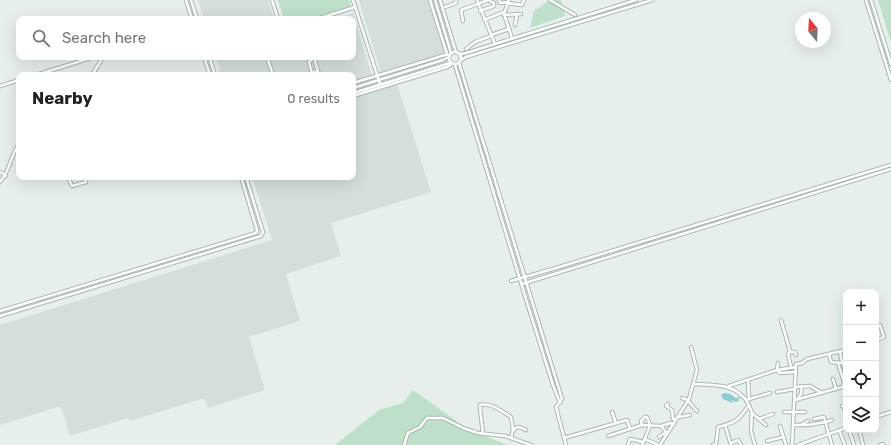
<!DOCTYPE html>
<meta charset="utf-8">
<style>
body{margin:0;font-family:Rubik,sans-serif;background:#f6f6f6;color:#222}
.controls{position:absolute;right:12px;bottom:12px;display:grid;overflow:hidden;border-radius:8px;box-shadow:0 4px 16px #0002}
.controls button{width:36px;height:36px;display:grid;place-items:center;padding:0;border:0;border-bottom:1px solid #e0e0e0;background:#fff;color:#222;font:20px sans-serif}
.compass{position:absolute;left:795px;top:12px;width:36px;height:36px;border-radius:50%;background:#fff;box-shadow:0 4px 16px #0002;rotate:342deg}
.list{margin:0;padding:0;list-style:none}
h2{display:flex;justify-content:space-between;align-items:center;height:52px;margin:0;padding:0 16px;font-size:17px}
h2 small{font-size:13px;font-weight:400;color:#767676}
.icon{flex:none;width:22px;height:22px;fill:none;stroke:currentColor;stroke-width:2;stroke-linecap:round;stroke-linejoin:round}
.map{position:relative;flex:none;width:891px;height:445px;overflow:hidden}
.search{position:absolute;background:#fff;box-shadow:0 4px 16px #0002;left:16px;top:16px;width:340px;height:44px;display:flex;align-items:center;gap:10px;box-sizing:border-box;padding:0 14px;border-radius:8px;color:#767676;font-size:15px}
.panel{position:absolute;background:#fff;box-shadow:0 4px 16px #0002;left:16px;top:72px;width:340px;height:108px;border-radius:8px}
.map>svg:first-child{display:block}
.built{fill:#d4dfda}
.green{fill:#bfe0c8}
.water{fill:#8ec9d4}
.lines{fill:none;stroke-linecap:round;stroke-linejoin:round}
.minor-casing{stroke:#a8b8b2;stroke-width:4.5}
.minor{stroke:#fff;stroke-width:2.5}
</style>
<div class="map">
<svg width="891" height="445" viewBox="0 0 891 445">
<rect width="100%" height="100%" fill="#e6efeb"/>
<g class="built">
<polygon points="198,0 268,0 274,19 204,19"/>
<polygon points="359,0 427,0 446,53 381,73"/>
<polygon points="353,13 372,75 353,81 353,75 221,75 216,57 353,57 353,19 333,19"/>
<polygon points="397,84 431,192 331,223 341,256 286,274 300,321 249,337 265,390 208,408 205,398 129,421 128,418 70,436 61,406 0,425 0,325 272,240 252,177 353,177 353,98"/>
</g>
<g class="green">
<polygon points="278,0 349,0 351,6 309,19 284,19"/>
<polygon points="550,0 561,0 565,16 530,28 534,11"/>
<polygon points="878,0 891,0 891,43"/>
<polygon points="413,390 466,428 507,445 335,445 379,410 403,403"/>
</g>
<polygon class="water" points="724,393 730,394 736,398 740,397 740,399 738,399 739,401 735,402 732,400 731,401 733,401 732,403 723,399 721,395"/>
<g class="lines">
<defs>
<g id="minor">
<polyline points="186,0 192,19"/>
<polyline points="191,0 197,19"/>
<polyline points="272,0 278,19"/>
<polyline points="353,0 380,84"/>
<polyline points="430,0 447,54"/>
<polyline points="435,0 451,53"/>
<polyline points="440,0 456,52"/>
<polyline points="477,0 495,44"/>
<polyline points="499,0 500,3 508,2"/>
<polyline points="509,0 504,14 512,38"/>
<polyline points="550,0 575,15"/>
<polyline points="866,0 891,80"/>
<polyline points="871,0 891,64"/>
<polyline points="507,3 522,5 524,0"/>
<polyline points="478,4 488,0 494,3 494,6 480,11"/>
<polyline points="445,7 456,3 456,0"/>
<polyline points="504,15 521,14"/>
<polyline points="317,19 355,7"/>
<polyline points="484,20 504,12"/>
<polyline points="463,21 461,10 478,4"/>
<polyline points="515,25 517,14"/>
<polyline points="491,35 509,29"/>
<polyline points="466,49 475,42 491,36"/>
<circle cx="455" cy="58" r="6"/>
<polyline points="460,54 466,53 636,0"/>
<polyline points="204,57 210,75"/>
<polyline points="209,57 215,75"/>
<polyline points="267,57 273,75"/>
<polyline points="314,57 319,75"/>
<polyline points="314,58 309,62 312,73 318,71"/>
<polyline points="461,60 466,57 652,0"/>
<polyline points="459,63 562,399 556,407 566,445"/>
<polyline points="455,65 525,296 553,385 560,403"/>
<polyline points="50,71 51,75"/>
<polyline points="94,72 99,75"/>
<polyline points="36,75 94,57"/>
<polyline points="92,75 103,57"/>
<polyline points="353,83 445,55 449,55"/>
<polyline points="0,86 19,80"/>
<polyline points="353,88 443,60 449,57"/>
<polyline points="353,93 450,63"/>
<polyline points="353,96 447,67 452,64"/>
<polyline points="0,172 6,176"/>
<polyline points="68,177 72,186 86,182 86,177"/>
<path d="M0 182C10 171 10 156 19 144"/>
<polyline points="511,281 556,268 891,165"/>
<polyline points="522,284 891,169"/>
<polyline points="0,311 256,233 257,230 241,177"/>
<polyline points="0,316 261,236 263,232 246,177"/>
<polyline points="781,320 790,351 788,354 791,367"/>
<polyline points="876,340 884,337 880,325"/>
<polyline points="840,351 841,358 846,373"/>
<polyline points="790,352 795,352 796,355"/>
<polyline points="829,354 831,362 842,363"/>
<polyline points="838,363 844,382 843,387"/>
<polyline points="777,370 780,373 795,372"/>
<polyline points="777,370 796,367"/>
<polyline points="833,379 836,389"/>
<polyline points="748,380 749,399"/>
<path d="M693 384C714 385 738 383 749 405 738 421 737 422 718 427L716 444 713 445"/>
<polyline points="729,386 777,370 778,363"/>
<polyline points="795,387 810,386 822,393"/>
<polyline points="777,392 795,389"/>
<polyline points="682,398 688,400"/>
<polyline points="746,400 770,393"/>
<polyline points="795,400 846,386"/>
<polyline points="797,400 801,394 802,386"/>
<polyline points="688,401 697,411"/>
<polyline points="668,404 666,406 672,410 673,419 676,419"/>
<polyline points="749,405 752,413 766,425"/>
<polyline points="842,406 844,407 846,414"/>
<polyline points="612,412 616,423"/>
<polyline points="784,412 805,412"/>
<polyline points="752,413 751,431 755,445"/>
<polyline points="679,417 690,415"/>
<polyline points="876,417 891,412"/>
<polyline points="759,419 773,414"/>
<polyline points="814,419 824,417 832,445"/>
<polyline points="826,422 832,420"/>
<polyline points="642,425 641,421 645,417 647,417 650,425"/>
<polyline points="725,425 731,445"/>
<polyline points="794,425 808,425 826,422"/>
<polyline points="801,425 808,421"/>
<polyline points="661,426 671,423 674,424"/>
<polyline points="780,426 786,445"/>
<polyline points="839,430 845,445"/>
<polyline points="849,430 854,445"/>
<polyline points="859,430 863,445"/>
<path d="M513 431C517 425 521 427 526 430"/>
<path d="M483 434 480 408V405C491 402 503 412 511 417L513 429 511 438"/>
<polyline points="608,436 642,425 660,426 662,427 667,434"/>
<polyline points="659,437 666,432"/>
<polyline points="564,438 627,420 630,429"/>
<polyline points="645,439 658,445"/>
<polyline points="767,441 783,437"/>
<polyline points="731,443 738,440 741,445"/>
<polyline points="404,445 408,433 420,427 427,418 443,418 463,428 478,433 505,436 531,445"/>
<polyline points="628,445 630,439 643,442"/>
<polyline points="642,445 650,426"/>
<polyline points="660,445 689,399 697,370 691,347"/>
<polyline points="792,445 796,364 802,363 807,359 846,350"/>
<polyline points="798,445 846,428"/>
<polyline points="880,445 883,444"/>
</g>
</defs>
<use href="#minor" class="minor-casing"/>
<use href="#minor" class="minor"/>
</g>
</svg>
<div class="controls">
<button>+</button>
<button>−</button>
<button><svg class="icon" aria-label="locate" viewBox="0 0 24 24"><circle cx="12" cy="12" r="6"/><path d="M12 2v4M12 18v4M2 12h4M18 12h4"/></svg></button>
<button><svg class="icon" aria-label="layers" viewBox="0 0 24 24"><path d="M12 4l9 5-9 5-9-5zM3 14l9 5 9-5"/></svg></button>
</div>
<svg class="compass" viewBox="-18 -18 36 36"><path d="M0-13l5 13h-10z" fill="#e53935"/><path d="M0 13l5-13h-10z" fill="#767676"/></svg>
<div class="search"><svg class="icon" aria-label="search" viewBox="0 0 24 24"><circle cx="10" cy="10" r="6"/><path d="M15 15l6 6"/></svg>Search here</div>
<section class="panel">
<h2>Nearby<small>0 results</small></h2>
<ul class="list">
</ul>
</section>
</div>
